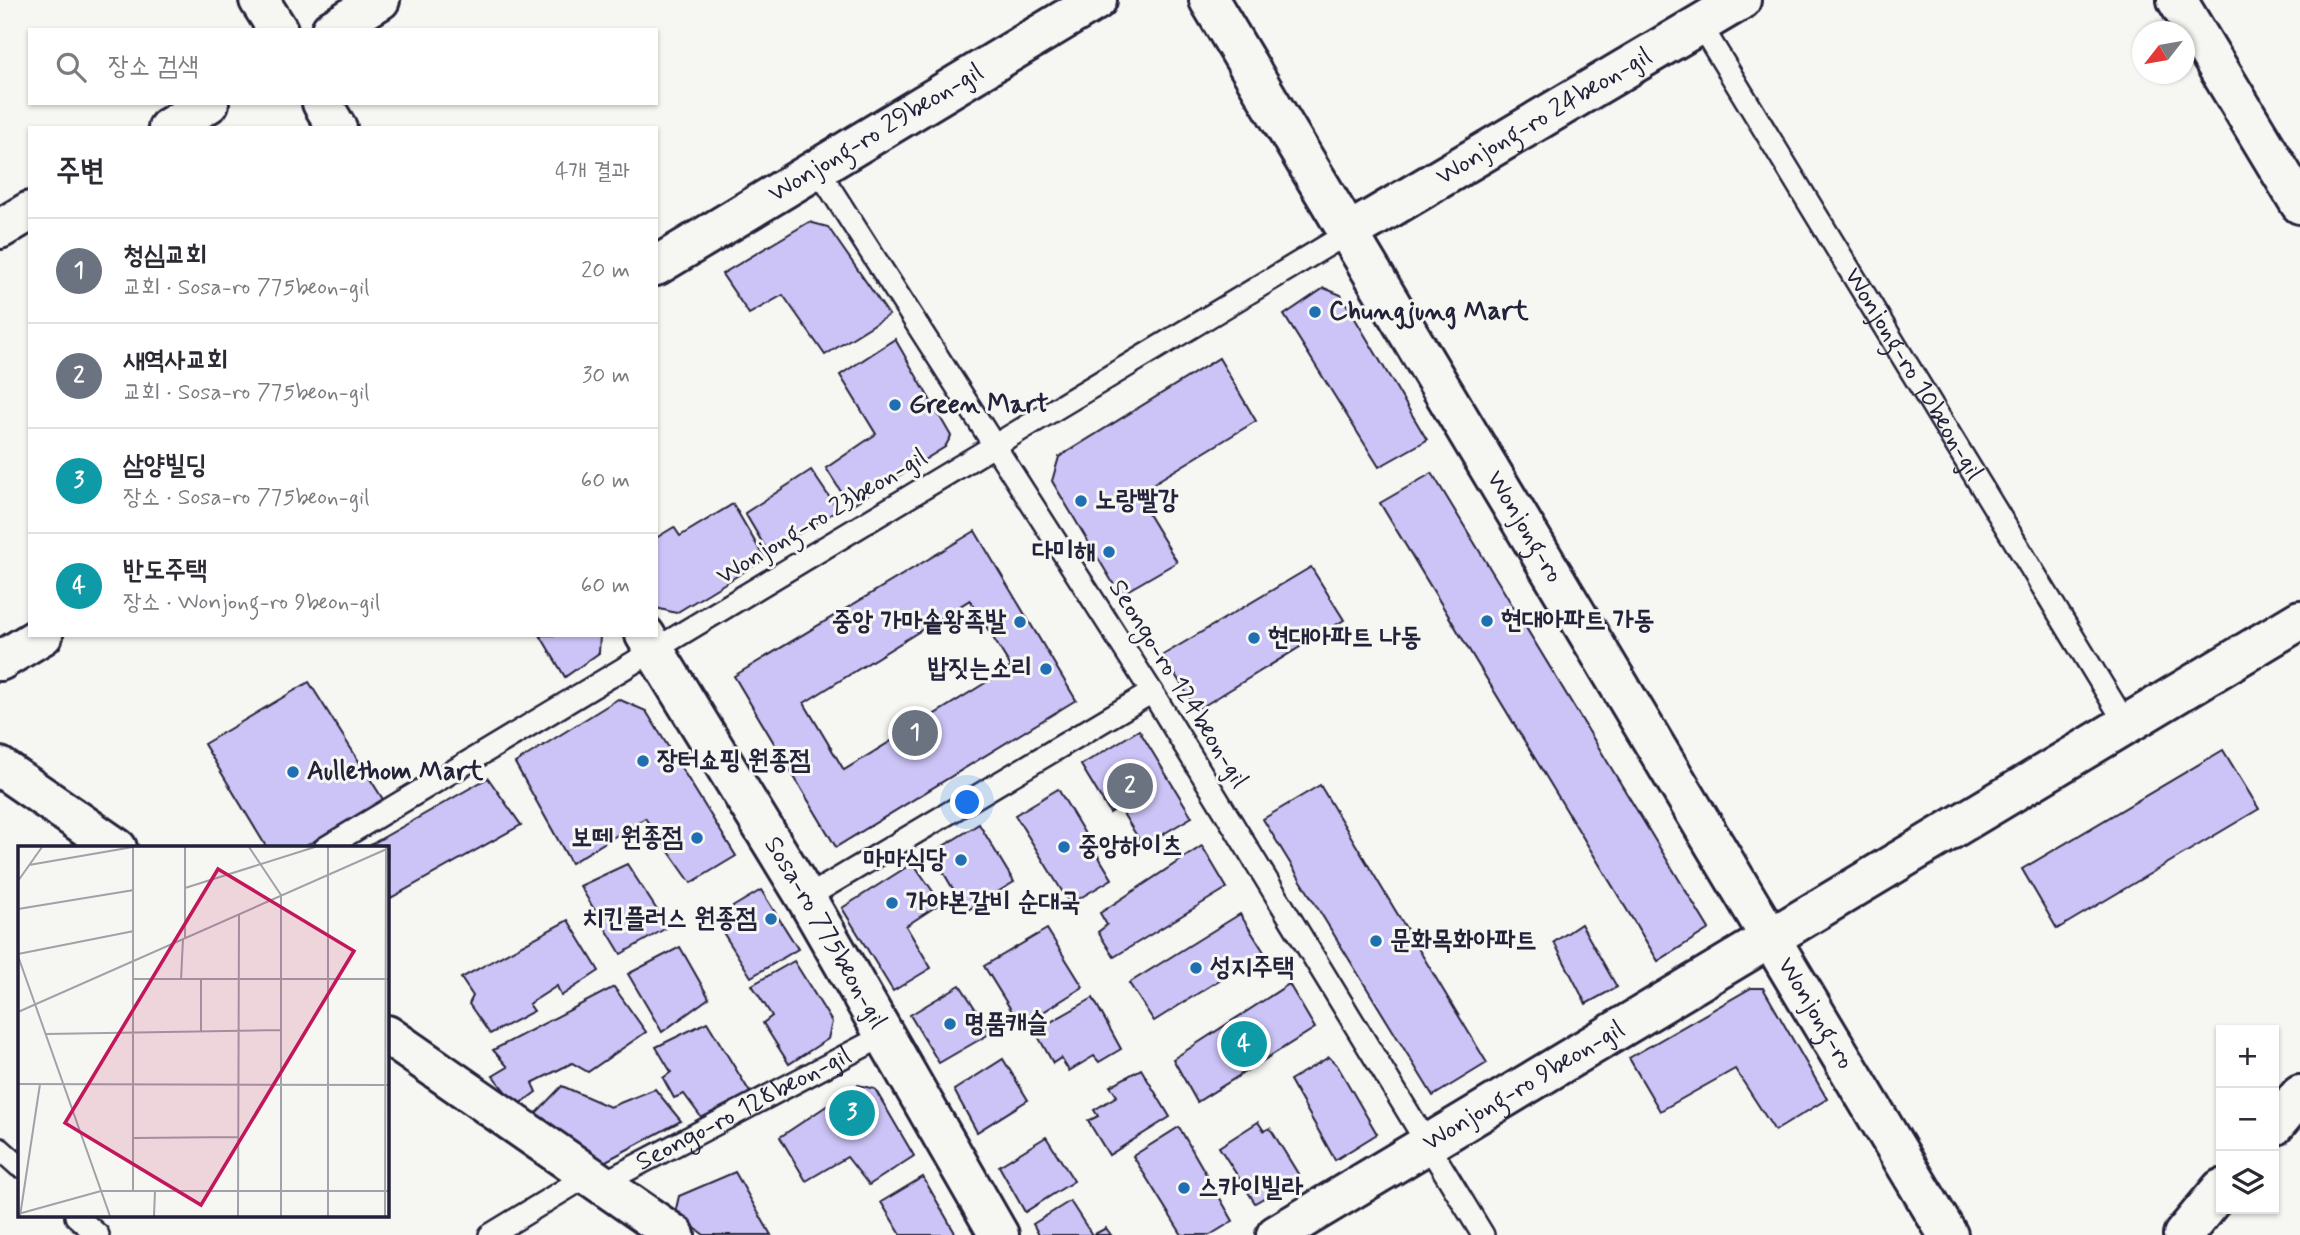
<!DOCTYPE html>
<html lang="ko">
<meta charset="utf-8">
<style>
body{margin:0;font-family:Mynerve,"Poor Story",sans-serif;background:#f7f7f7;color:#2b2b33}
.controls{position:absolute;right:21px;bottom:21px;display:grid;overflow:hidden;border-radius:0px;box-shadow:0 2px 5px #0004}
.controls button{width:63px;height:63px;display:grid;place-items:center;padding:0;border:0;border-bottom:2px solid #e1e1e2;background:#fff;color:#2b2b33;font:35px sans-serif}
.compass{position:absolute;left:2132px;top:21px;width:63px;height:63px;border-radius:50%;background:#fff;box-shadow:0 2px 5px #0004;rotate:239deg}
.you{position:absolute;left:968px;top:803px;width:24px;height:24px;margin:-18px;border:5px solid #fff;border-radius:50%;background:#1a73e8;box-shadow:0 0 0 10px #1a73e833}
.badge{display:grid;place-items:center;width:46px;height:46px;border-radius:50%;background:#1f6fb2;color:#fff;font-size:23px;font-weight:700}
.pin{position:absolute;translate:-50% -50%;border:4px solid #fff;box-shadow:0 2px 7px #0006}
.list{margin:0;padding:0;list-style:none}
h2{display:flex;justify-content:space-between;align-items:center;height:91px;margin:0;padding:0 28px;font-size:30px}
h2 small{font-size:23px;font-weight:400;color:#7c7c81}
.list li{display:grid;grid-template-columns:46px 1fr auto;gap:21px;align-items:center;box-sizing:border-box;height:105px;padding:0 28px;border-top:2px solid #e1e1e2}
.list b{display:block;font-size:26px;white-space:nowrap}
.list p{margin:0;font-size:23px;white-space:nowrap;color:#7c7c81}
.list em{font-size:23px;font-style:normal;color:#7c7c81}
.icon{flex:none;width:38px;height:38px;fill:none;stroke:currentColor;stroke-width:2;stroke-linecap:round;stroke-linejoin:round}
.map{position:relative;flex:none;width:2300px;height:1235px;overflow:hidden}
.search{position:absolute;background:#fff;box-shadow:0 2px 5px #0004;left:28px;top:28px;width:630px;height:77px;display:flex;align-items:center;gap:18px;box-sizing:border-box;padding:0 24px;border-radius:0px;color:#7c7c81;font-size:26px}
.panel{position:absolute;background:#fff;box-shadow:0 2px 5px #0004;left:28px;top:126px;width:630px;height:511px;border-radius:0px}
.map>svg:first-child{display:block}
.building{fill:#ccc4f6;stroke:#22223b;stroke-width:2;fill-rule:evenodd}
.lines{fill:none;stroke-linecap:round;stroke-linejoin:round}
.service-casing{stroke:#22223b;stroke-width:26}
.minor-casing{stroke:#22223b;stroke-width:44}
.tertiary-casing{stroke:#22223b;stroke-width:44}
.service{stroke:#f6f6f2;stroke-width:21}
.minor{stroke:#f6f6f2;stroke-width:38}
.tertiary{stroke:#f6f6f2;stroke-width:38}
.poi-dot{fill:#1f6fb2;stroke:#f6f6f2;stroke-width:2.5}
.labels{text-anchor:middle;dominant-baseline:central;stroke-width:6;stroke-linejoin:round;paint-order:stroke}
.street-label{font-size:26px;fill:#22223b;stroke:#f6f6f2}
.poi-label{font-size:26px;font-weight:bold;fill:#22223b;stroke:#f6f6f2;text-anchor:start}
.inset-road{fill:none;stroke:#a1a1a9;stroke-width:2}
.view{fill:#c2185b;fill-opacity:0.15;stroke:#c2185b;stroke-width:3.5}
.inset-edge{fill:none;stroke:#22223b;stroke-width:3.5}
</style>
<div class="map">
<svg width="2300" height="1235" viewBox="0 0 2300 1235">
<rect width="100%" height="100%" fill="#f6f6f2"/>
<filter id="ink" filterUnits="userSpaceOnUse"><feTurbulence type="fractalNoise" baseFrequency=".0143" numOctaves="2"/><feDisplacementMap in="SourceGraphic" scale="14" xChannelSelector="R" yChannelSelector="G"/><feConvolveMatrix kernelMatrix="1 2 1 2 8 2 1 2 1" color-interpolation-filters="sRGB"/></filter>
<g filter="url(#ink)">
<g class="building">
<polygon points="809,222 828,227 889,315 825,355 783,295 749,314 722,274"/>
<polygon points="1324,288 1341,295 1427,440 1379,467 1284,315"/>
<polygon points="895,339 951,436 945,447 850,506 826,468 876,434 840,375"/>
<polygon points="1219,358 1256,421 1136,494 1177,562 1120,595 1052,481 1059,457"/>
<polygon points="811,470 838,510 768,552 745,513"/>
<polygon points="1432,473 1709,929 1658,961 1380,503"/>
<polygon points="733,504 765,559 676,613 656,608 656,538 674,527 680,536"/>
<path d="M975 531 1076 700 836 847 734 676ZM970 600 1011 667 844 770 804 703Z"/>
<polygon points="1311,567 1344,620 1197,710 1163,655"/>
<polygon points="540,635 600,635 599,653 565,677"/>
<polygon points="309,682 384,801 302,848 267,848 204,744"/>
<polygon points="618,699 646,711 736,856 691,883 645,818 571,863 515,763"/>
<polygon points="1139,730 1192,817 1143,846 1119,807 1110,813 1081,765"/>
<polygon points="2223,750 2259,809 2057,929 2022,869"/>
<polygon points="488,778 521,825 387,900 387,848 365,848"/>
<polygon points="1320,785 1487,1063 1433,1096 1263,819"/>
<polygon points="1058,789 1112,879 1070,904 1015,815"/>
<polygon points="979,824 1014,882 966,911 932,853"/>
<polygon points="1202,846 1227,888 1114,957 1098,932 1107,925 1100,913"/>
<polygon points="913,863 941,903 906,926 931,968 893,991 842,908"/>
<polygon points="627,864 668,927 621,954 580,886"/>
<polygon points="761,890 798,949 751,977 714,918"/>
<polygon points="1240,914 1264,952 1154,1021 1129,983"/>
<polygon points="568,920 599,971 561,996 557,986 529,1004 534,1011 490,1034 469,1004 473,996 461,978"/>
<polygon points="1581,924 1617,987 1586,1004 1554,942"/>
<polygon points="1047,929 1083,987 1021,1026 984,966"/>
<polygon points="680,947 709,998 662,1032 628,974"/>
<polygon points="794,961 832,1022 828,1039 789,1064 763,1023 772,1016 752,985"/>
<polygon points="1289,984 1315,1028 1197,1102 1173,1059"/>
<polygon points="960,985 991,1033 939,1063 910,1015"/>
<polygon points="614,987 646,1032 588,1072 572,1063 532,1083 536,1092 517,1106 493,1076 508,1067 493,1050"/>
<polygon points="1751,988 1763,988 1827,1099 1775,1131 1735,1069 1660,1111 1629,1058"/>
<polygon points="1093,998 1121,1049 1099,1062 1094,1056 1069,1071 1061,1058 1053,1063 1035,1031"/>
<polygon points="707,1022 751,1094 704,1121 684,1094 674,1098 663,1078 671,1072 656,1047"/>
<polygon points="1329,1057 1337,1065 1377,1134 1335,1160 1290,1080"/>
<polygon points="1003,1059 1028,1100 977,1132 954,1090"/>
<polygon points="1141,1069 1170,1117 1109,1155 1088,1121 1098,1116 1094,1110 1117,1096 1110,1086"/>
<polygon points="858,1085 875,1089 914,1156 869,1185 847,1157 806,1181 780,1137"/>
<polygon points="562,1086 610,1107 655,1089 681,1121 604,1162 534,1115"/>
<polygon points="1258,1122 1264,1131 1270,1128 1300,1177 1255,1203 1219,1147"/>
<polygon points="1179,1127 1233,1221 1210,1235 1182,1235 1133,1156"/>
<polygon points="1046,1137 1074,1181 1025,1212 999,1166"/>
<polygon points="735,1172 771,1235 704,1235 675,1213 679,1196"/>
<polygon points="923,1177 955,1233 952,1235 901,1235 881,1202"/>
<polygon points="1070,1201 1092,1235 1039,1235 1033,1224"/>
<polygon points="1106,1228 1111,1235 1093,1235"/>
</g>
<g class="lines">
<defs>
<g id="service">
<path id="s1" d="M1700 24 2126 724"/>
<polyline points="817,168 1152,692 1483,1235"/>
<polyline points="325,848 1348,233"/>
<polyline points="806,898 1152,692"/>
<polyline points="0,1149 19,1166"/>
<path id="s2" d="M601 1184 885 1035"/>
<polyline points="76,1216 98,1235"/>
<polyline points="490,1235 589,1175"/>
</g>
<g id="minor">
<polyline points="259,0 278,30"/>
<path id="s3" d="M1209 0 1948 1235"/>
<polyline points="2177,0 2300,204"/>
<polyline points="331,30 380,0"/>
<polyline points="322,103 337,128"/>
<polyline points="168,128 209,103"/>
<polyline points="0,229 30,211"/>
<path id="s4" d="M1348 233 1741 0"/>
<path id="s5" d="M656 266 1097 0"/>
<path id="s6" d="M645 635 806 898 999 1235"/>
<polyline points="0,661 43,635"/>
<polyline points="0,767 117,848"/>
<polyline points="387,1035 675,1235"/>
<path id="s7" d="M1276 1235 2300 620"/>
</g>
<g id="tertiary">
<polyline points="2274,1126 2300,1095"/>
<polyline points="2183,1235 2221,1189"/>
</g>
</defs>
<use href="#service" class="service-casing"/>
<use href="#minor" class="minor-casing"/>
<use href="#tertiary" class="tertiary-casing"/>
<use href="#service" class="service"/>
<use href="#minor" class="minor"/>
<use href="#tertiary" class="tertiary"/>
</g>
</g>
<g class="poi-dot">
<circle cx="1315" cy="312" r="7"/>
<circle cx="895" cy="405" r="7"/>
<circle cx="1081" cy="501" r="7"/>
<circle cx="1109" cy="552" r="7"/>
<circle cx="1487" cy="621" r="7"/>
<circle cx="1020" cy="622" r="7"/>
<circle cx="1254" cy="638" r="7"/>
<circle cx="1046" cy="669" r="7"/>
<circle cx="643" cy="761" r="7"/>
<circle cx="293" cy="772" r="7"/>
<circle cx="697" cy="838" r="7"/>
<circle cx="1064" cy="847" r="7"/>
<circle cx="961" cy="860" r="7"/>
<circle cx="892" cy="903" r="7"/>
<circle cx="771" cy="919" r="7"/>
<circle cx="1376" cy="941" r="7"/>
<circle cx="1196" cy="968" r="7"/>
<circle cx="950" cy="1024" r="7"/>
<circle cx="1184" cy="1188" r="7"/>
</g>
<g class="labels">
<g class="street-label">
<text stroke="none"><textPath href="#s4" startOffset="228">Wonjong-ro 24beon-gil</textPath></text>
<text stroke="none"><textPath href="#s5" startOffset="257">Wonjong-ro 29beon-gil</textPath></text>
<text stroke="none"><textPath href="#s1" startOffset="410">Wonjong-ro 10beon-gil</textPath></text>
<text transform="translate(822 517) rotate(-31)">Wonjong-ro 23beon-gil</text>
<text stroke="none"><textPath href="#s3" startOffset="614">Wonjong-ro</textPath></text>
<text transform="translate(1178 684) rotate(58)">Seongo-ro 124beon-gil</text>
<text stroke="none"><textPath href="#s6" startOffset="348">Sosa-ro 775beon-gil</textPath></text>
<text stroke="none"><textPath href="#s3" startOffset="1181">Wonjong-ro</textPath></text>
<text stroke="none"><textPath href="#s7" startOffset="289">Wonjong-ro 9beon-gil</textPath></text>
<text stroke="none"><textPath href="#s2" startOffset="161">Seongo-ro 128beon-gil</textPath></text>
</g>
<g class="poi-label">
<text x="1329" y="312">Chungjung Mart</text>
<text x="909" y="405">Green Mart</text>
<text x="1095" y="501">노랑빨강</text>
<text x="1095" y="552" text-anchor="end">다미해</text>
<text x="1501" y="621">현대아파트 가동</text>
<text x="1006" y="622" text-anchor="end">중앙 가마솥왕족발</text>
<text x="1268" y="638">현대아파트 나동</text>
<text x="1032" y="669" text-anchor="end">밥짓는소리</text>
<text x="657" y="761">장터쇼핑 원종점</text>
<text x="307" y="772">Aullethom Mart</text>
<text x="683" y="838" text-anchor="end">보떼 원종점</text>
<text x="1078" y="847">중앙하이츠</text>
<text x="947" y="860" text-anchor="end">마마식당</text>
<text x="906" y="903">가야본갈비 순대국</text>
<text x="757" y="919" text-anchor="end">치킨플러스 원종점</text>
<text x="1390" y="941">문화목화아파트</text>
<text x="1210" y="968">성지주택</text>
<text x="964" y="1024">명품캐슬</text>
<text x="1198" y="1188">스카이빌라</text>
</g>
</g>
<g transform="translate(18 846)">
<rect width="371" height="371" fill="#f6f6f2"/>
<path class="inset-road" d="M167 1V92M231 1 263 49V370M11 19 115 1M0 35 24 1M167 42 297 1M0 63 116 44M0 108 116 85M0 110 92 370M115 133H370M163 134 165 93M0 166 371 2M183 186V134M28 188 263 184M0 238 371 239M115 292 220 291M115 345V1M0 368 83 345H371M2 370 22 238M136 370 137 345M220 370 221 68M310 370V1M367 370 368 1"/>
<path class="view" d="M200 23 336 105 183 359 47 277Z"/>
<rect width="371" height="371" class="inset-edge"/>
</g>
</svg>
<div class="controls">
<button>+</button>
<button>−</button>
<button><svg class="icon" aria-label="layers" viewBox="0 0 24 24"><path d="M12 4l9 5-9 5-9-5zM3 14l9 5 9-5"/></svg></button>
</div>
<svg class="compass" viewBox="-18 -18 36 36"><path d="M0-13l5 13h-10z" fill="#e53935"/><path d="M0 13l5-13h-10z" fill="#7c7c81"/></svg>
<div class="you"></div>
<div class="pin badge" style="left:915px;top:733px;background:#6b7280">1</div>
<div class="pin badge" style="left:1130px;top:786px;background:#6b7280">2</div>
<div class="pin badge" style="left:852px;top:1113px;background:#0f9aa8">3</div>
<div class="pin badge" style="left:1244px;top:1044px;background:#0f9aa8">4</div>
<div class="search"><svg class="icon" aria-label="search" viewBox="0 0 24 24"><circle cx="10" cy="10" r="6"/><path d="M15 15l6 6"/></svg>장소 검색</div>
<section class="panel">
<h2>주변<small>4개 결과</small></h2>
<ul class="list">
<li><span class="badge" style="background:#6b7280">1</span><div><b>청심교회</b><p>교회 · Sosa-ro 775beon-gil</p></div><em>20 m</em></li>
<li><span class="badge" style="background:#6b7280">2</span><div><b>새역사교회</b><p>교회 · Sosa-ro 775beon-gil</p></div><em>30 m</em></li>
<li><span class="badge" style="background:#0f9aa8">3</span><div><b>삼양빌딩</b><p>장소 · Sosa-ro 775beon-gil</p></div><em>60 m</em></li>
<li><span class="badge" style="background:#0f9aa8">4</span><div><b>반도주택</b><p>장소 · Wonjong-ro 9beon-gil</p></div><em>60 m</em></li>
</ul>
</section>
</div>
